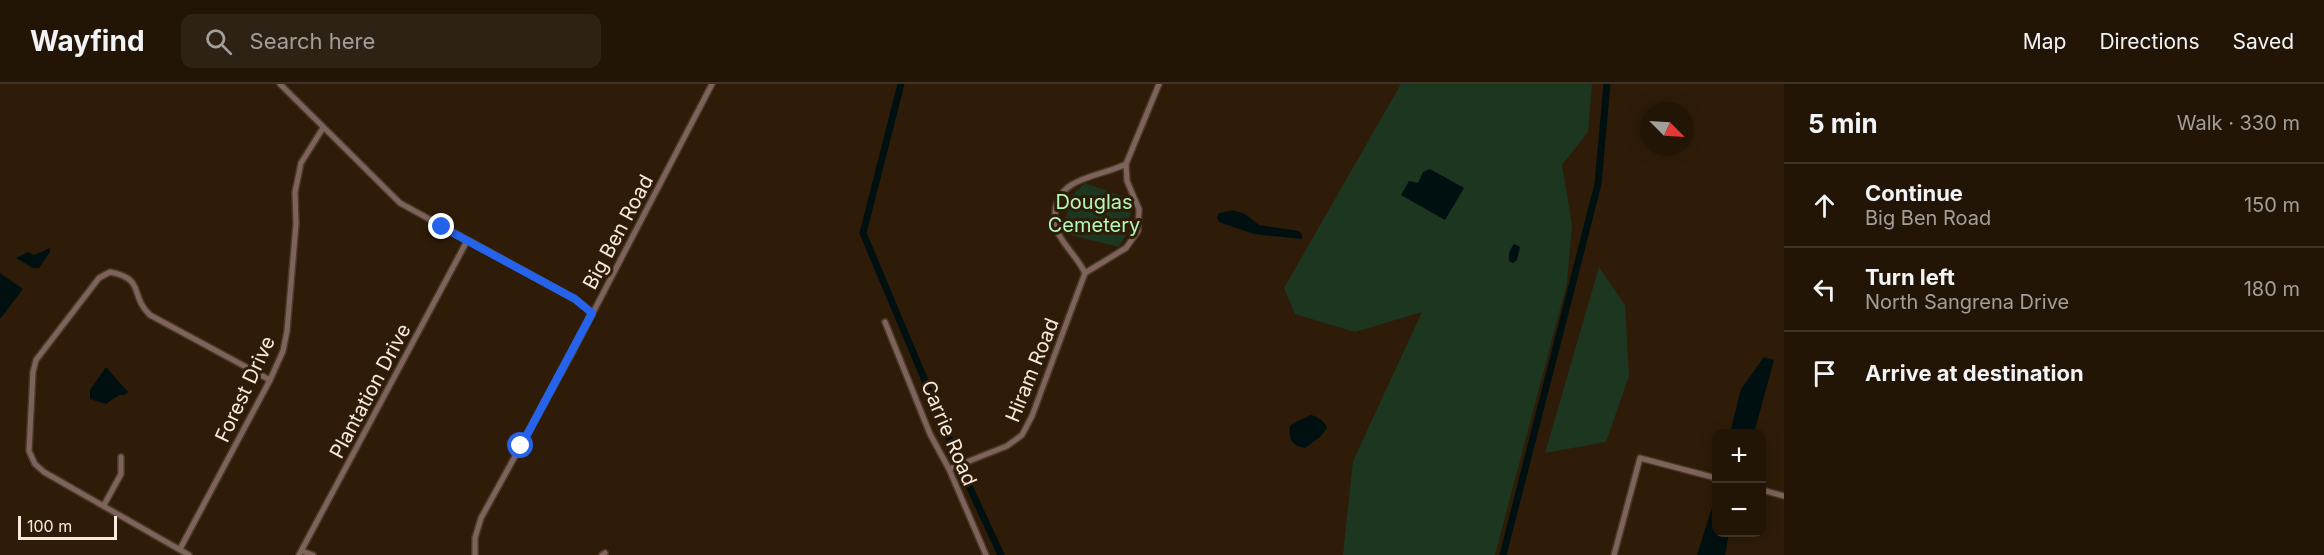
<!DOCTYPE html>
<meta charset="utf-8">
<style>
body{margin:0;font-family:Inter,sans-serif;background:#2e2214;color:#f1f3f6}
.controls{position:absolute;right:18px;bottom:18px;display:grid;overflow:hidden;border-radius:12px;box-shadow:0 3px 15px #0003}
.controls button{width:54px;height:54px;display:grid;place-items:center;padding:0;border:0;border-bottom:2px solid #3f3428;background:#221506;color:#f1f3f6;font:30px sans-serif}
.compass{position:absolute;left:1640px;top:18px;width:54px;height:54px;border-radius:50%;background:#221506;box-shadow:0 3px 15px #0003;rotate:114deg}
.scale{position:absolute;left:18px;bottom:15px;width:99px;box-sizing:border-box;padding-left:6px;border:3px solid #f6eade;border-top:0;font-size:16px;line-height:21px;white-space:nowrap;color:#f6eade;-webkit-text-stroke:4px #2e1c08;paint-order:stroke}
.stop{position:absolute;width:18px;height:18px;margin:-14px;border:4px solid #2563eb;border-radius:50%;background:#fff}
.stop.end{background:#2563eb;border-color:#fff;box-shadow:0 2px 6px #0008}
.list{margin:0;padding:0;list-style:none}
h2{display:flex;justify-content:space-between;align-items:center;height:78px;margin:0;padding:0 24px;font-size:26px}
h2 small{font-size:20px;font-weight:400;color:#a29f9b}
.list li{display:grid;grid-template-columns:39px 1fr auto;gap:18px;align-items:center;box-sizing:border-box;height:84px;padding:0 24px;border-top:2px solid #3f3428}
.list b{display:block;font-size:22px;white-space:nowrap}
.list p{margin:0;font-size:20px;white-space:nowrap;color:#a29f9b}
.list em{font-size:20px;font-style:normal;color:#a29f9b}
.icon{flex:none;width:33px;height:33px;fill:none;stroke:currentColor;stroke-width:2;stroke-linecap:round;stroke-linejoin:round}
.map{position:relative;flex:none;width:1784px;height:471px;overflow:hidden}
header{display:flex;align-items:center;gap:36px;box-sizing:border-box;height:84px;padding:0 30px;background:#221506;border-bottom:2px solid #3f3428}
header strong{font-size:28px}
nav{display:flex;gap:33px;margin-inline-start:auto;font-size:21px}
.search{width:420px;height:54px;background:#2e2214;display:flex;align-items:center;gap:15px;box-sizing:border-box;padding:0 21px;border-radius:12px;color:#a29f9b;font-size:22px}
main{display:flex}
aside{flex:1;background:#221506}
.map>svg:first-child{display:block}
.green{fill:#1c3620}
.water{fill:#001011}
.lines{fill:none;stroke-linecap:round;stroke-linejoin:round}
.stream{stroke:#001011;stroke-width:2}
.canal{stroke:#001011;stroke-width:7}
.minor-casing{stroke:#4a3926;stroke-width:8}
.minor{stroke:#7d635b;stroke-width:5}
.route{stroke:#2563eb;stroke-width:8}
.labels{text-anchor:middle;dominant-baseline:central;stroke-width:6;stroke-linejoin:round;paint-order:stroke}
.park-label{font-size:20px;fill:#b1f8ba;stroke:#2e1c08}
.street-label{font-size:20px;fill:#f6eade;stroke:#2e1c08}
</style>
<header>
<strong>Wayfind</strong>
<div class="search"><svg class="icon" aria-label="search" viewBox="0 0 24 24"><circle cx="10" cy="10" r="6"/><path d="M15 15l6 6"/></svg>Search here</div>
<nav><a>Map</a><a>Directions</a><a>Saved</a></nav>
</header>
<main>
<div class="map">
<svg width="1784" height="471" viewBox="0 0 1784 471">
<rect width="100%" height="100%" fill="#2e1c08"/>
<g class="green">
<polygon points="1401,0 1592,0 1588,48 1562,81 1572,141 1567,199 1495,471 1343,471 1353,377 1422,228 1355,248 1295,230 1284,204"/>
<polygon points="1085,99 1133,116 1127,149 1119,163 1062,149 1071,113"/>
<polygon points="1599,183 1625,221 1629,292 1606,358 1545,369"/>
</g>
<g class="water">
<polygon points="1430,85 1464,104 1445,136 1401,111 1409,97 1418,99 1423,88"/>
<polygon points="1233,126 1245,130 1259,141 1299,147 1302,150 1302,155 1254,150 1219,138 1217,133 1219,129"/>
<path d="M1514 160 1520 163 1517 176 1513 179 1509 177C1508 170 1510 165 1514 160Z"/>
<polygon points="50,164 50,168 39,184 33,184 16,174 28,168 34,171"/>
<polygon points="0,189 23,205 0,235"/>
<polygon points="1764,273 1774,276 1754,349 1730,349 1741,305"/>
<polygon points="106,283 128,308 124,311 119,311 106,320 90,315 90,306"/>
<path d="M1310 331C1317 332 1325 337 1327 344L1320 353 1305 364C1292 362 1288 355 1290 342 1296 336 1304 336 1310 331Z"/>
<polygon points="1715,414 1716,414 1716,448 1729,449 1725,471 1697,471"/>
</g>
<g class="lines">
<g class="stream">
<polyline points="957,373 958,376"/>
<polyline points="962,386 964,391"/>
</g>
<g class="canal">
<polyline points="901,0 863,149 957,373"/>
<polyline points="964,391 1001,471"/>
<polyline points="1503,471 1598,100 1607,0"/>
</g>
<defs>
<g id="minor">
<polyline points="280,0 400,119 575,215 592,229"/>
<path d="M1085 189C1078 174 1064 162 1057 147 1055 142 1055 135 1055 129 1057 92 1101 93 1126 80"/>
<polyline points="885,238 930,350 949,385 986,471"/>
<polyline points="949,385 1007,362 1022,351 1032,332 1085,189 1126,164 1138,147 1139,125 1127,97 1126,80 1159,0"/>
<polyline points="1762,406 1784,412"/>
<polyline points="104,421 121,390 121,373"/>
<polyline points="180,465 270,296 283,267 287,247 296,140 295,108 301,79 323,44"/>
<polyline points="302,467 313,471"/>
<path d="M189 471 44 388 35 380 29 367 33 288 36 276 99 194 110 188C146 195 129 211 150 231L270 296"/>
<polyline points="299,471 467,157"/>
<polyline points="475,471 475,454 481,434 573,267 712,0"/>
<polyline points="602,471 605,469"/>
<polyline points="1614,471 1640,374 1716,394"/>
</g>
</defs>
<use href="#minor" class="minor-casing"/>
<use href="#minor" class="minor"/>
</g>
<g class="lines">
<polyline class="route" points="442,143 575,215 592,229 521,362"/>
</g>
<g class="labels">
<g class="park-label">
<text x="1094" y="118">Douglas<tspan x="1094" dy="23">Cemetery</tspan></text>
</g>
<g class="street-label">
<text transform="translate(618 148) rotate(-62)">Big Ben Road</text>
<text transform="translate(1032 286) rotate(-68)">Hiram Road</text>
<text transform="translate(245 305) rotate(-65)">Forest Drive</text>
<text transform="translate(370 307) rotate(-62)">Plantation Drive</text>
<text transform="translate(949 349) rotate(67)">Carrie Road</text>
</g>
</g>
</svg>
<div class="controls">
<button>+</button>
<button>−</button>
</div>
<svg class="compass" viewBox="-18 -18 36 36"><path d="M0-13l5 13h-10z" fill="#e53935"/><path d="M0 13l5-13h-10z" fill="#a29f9b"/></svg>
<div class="scale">100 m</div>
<div class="stop" style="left:521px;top:362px"></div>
<div class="stop end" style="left:442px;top:143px"></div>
</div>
<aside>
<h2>5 min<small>Walk · 330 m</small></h2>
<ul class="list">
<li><svg class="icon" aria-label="ahead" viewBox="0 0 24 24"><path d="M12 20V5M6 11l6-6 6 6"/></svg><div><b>Continue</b><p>Big Ben Road</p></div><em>150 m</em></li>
<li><svg class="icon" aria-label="left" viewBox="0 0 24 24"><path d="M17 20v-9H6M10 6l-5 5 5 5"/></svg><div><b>Turn left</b><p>North Sangrena Drive</p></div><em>180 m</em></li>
<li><svg class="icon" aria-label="arrive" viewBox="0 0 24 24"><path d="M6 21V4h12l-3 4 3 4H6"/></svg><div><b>Arrive at destination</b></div></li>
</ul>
</aside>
</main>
